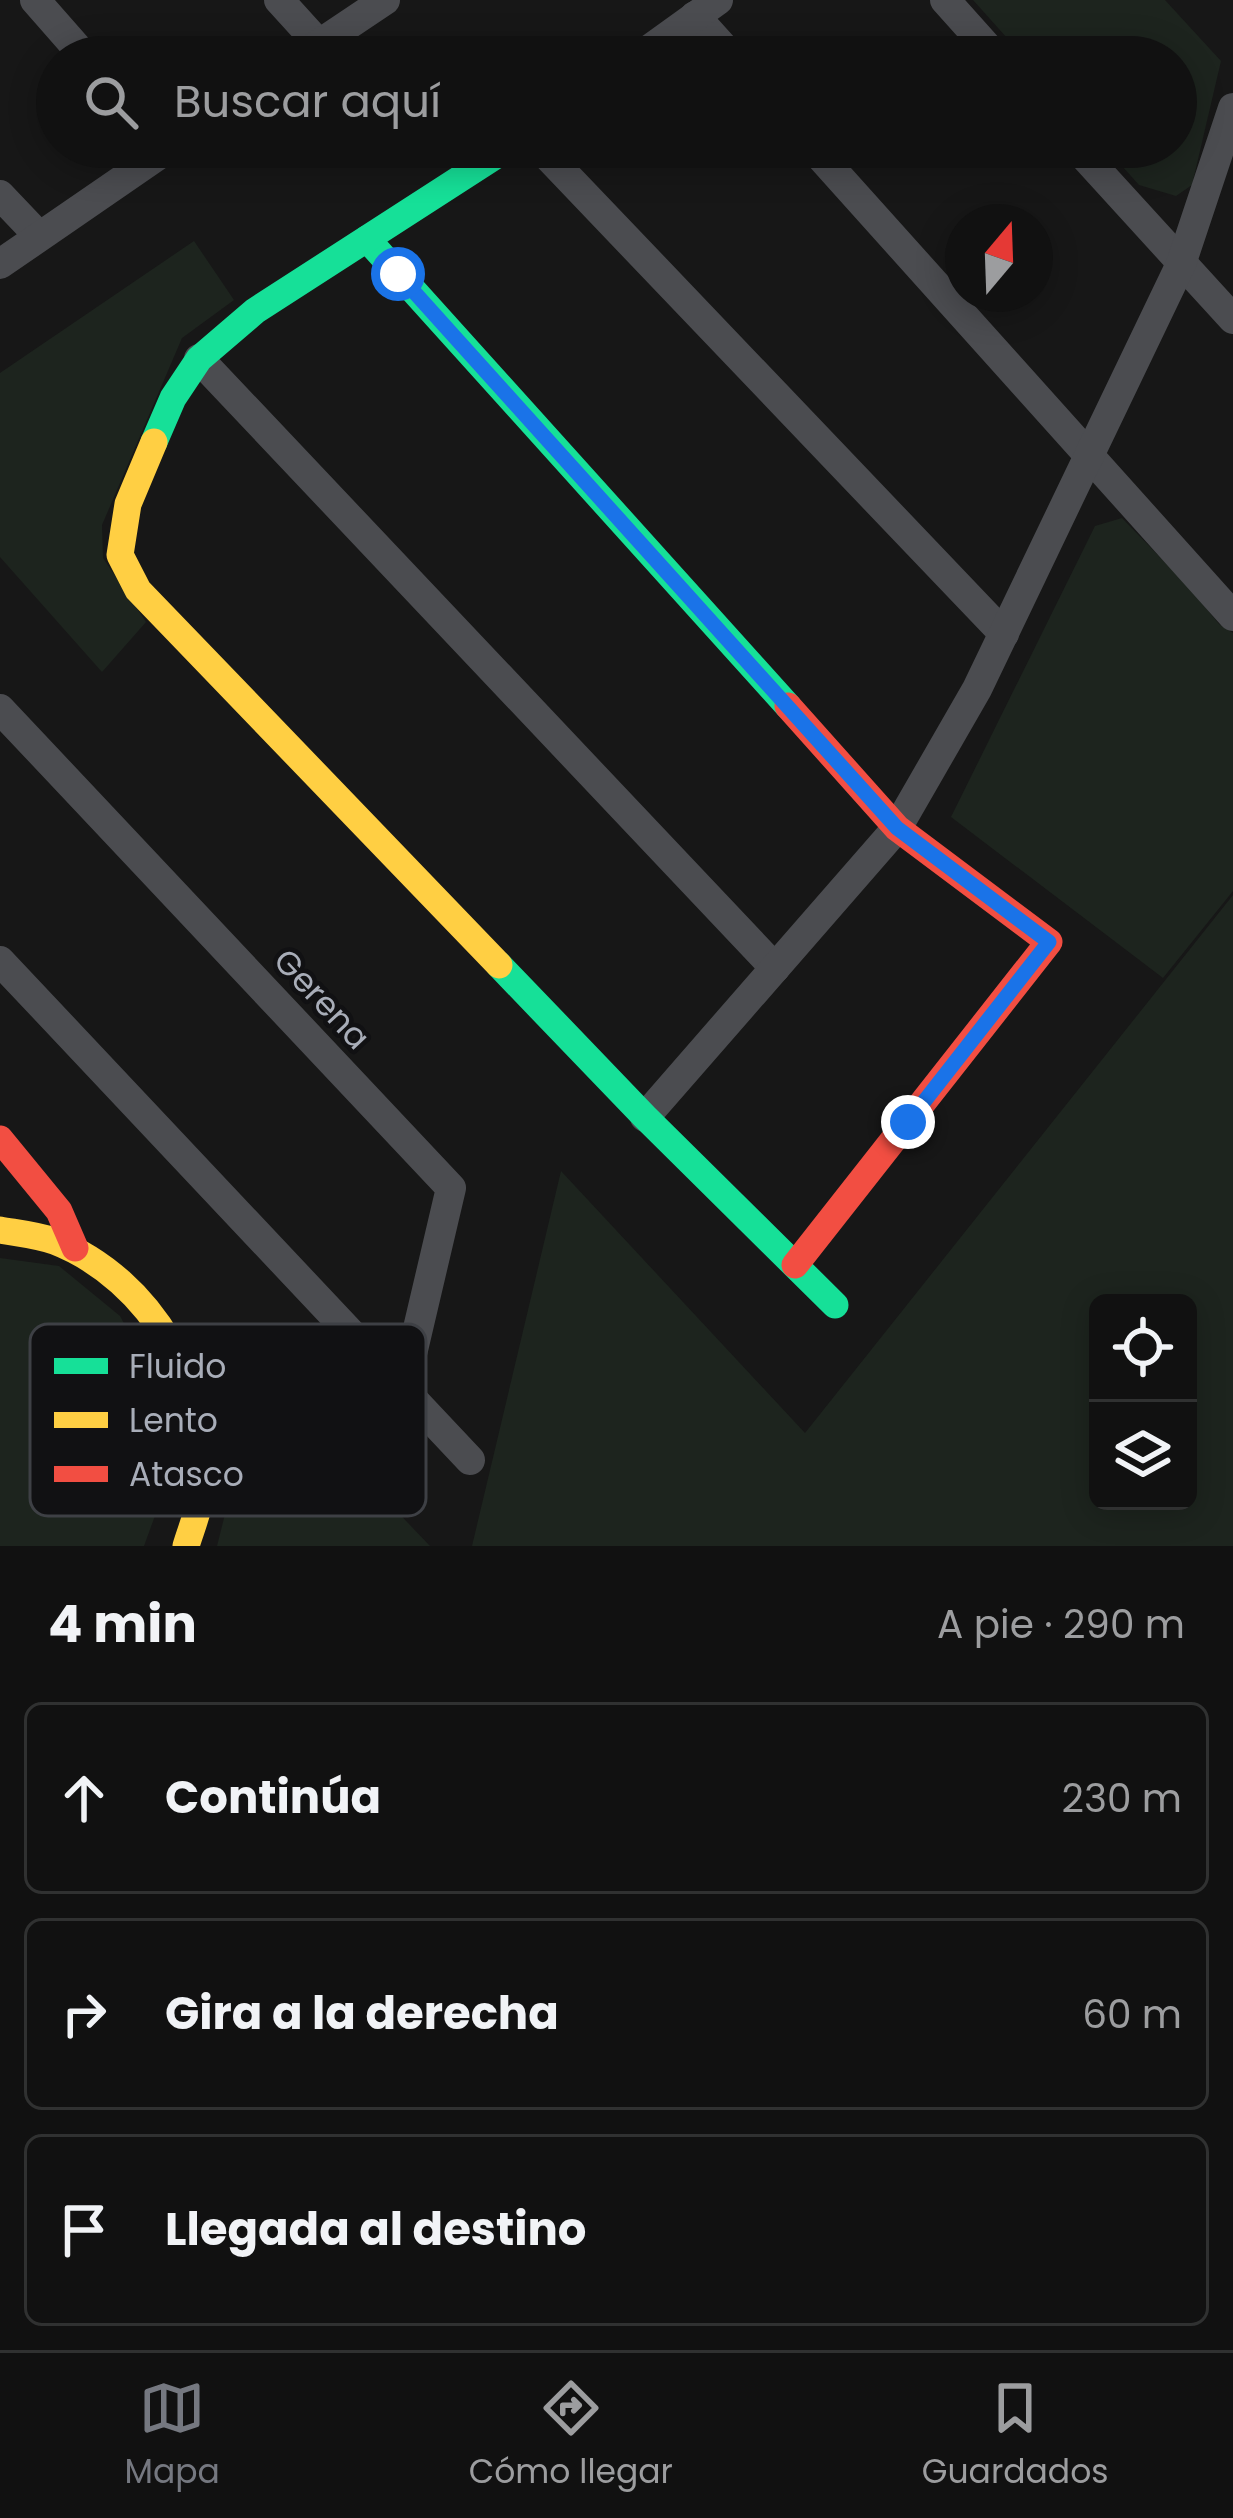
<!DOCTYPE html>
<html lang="es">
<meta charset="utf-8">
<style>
body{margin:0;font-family:Poppins,sans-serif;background:#1e1f1f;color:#f1f3f6}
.controls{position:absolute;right:36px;bottom:36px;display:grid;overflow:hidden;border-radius:18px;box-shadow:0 6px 30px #0003}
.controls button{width:108px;height:108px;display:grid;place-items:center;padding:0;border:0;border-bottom:3px solid #303131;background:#111;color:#f1f3f6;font:60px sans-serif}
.compass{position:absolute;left:945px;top:204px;width:108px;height:108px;border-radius:50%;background:#111;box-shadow:0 6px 30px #0003;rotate:19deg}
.stop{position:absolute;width:36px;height:36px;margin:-27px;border:9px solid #1a73e8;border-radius:50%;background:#fff}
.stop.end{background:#1a73e8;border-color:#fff;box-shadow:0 3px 12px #0008}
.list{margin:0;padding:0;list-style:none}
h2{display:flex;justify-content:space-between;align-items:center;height:156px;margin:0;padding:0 48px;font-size:51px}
h2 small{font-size:39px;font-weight:400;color:#9c9d9f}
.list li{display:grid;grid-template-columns:78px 1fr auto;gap:36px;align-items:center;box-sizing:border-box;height:192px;margin:0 24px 24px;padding:0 24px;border:3px solid #303131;border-radius:18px}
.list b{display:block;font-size:45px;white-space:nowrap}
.list em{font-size:39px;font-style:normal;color:#9c9d9f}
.icon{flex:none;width:66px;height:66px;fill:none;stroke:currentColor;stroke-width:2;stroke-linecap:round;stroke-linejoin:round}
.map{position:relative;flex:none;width:1233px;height:1546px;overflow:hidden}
.search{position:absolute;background:#111;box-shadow:0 6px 30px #0003;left:36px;right:36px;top:36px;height:132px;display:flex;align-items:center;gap:30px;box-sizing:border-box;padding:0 42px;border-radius:66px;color:#9c9d9f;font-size:45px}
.sheet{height:804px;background:#111}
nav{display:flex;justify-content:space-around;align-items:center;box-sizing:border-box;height:168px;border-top:3px solid #303131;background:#111;font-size:33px;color:#9c9d9f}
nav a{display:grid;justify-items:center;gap:6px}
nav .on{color:#757880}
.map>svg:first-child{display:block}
.green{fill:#1d241e;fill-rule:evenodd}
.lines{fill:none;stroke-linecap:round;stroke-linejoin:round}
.street{stroke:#4b4c50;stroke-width:30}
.fast{stroke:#16e098;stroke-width:27}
.slow{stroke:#ffcf43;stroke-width:27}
.jam{stroke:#f24e42;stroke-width:27}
.route{stroke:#1a73e8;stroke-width:15}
.labels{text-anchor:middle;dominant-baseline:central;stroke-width:9;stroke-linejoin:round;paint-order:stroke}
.street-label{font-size:33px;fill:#a8adb8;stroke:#111113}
.key{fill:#111113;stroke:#3e4045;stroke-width:3}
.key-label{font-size:33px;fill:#a8adb8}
</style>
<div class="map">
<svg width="1233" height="1546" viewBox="0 0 1233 1546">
<rect width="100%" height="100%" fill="#171717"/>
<g class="green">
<polygon points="973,0 1165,0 1221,61 1192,185 1176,196 1139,185 1105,147 1176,147 1176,57 1024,57"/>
<polygon points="194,241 234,300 182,338 102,525 103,558 146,622 102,672 0,557 0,373"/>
<polygon points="1122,518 1188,586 1219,624 1233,633 1233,891 1163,978 951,817 1095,526"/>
<path d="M1233 895V1546H472L561 1171 805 1433ZM1098 1303H1188V1501H1098Z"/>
<polygon points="0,1258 59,1266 120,1316 167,1404 168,1480 144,1546 0,1546"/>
<polygon points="285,1394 430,1546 217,1546 227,1506 232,1465 230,1442 235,1423 255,1397"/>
</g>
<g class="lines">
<g class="street">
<polyline points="35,0 85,57"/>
<polyline points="279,0 319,44"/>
<polyline points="945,0 996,57"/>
<polyline points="695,16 732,57"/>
<polyline points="300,57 385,0"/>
<polyline points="639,57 718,0"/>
<polyline points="539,147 1004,634"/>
<polyline points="812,147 1233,616"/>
<polyline points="1076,147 1233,319"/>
<polyline points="0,195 39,236"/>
<polyline points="0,264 170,147"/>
<polyline points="199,359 775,968"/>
<polyline points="0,709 451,1188 404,1388"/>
<polyline points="0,961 470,1460"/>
<polyline points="645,1117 897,828 977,689 1181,264 1233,108"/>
</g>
<g class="fast">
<polyline points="367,239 788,706"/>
<polyline points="154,442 173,398 199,359 255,311 509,147"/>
<polyline points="499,965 645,1117 835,1305"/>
</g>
<g class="slow">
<polyline points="154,442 128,504 120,555 138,590 499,965"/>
<path d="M0 1230C17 1233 37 1235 54 1241 152 1279 215 1390 201 1493 199 1511 191 1529 186 1546"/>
</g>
<g class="jam">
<polyline points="788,706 897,828 1049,942 795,1265"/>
<polyline points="0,1139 59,1211 75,1248"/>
</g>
</g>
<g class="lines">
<polyline class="route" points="398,274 897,828 1049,942 908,1122"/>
</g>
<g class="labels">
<g class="street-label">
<text transform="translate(322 999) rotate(47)">Gerena</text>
</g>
</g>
<rect x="30" y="1324" width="396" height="192" rx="18" class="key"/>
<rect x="54" y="1358" width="54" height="16" fill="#16e098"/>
<rect x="54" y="1412" width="54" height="16" fill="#ffcf43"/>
<rect x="54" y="1466" width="54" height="16" fill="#f24e42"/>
<g class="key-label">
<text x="129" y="1378">Fluido</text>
<text x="129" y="1432">Lento</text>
<text x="129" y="1486">Atasco</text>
</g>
</svg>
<div class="controls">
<button><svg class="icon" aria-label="locate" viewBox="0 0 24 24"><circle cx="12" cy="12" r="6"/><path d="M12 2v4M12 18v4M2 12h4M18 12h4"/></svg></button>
<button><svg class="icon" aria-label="layers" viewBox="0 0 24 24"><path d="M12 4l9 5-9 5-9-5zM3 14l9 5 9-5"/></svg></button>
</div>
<svg class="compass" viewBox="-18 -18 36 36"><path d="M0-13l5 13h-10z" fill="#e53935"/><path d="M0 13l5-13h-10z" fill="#9c9d9f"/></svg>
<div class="stop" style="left:398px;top:274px"></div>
<div class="stop end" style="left:908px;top:1122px"></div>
<div class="search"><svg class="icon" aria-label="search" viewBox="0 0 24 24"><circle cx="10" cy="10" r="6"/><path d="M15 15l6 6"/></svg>Buscar aquí</div>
</div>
<section class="sheet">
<h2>4 min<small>A pie · 290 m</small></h2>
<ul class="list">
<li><svg class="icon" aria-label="ahead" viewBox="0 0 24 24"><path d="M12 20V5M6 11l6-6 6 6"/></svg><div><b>Continúa</b></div><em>230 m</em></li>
<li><svg class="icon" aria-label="right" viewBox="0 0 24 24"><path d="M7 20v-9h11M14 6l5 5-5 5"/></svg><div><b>Gira a la derecha</b></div><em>60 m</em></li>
<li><svg class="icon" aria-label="arrive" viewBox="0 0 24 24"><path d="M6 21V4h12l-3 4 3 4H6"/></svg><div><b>Llegada al destino</b></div></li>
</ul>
</section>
<nav>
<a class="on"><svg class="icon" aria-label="map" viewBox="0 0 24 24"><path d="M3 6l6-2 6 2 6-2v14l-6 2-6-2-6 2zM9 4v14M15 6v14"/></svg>Mapa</a>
<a><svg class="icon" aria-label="directions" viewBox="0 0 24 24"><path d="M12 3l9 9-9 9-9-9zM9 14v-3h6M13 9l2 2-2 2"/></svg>Cómo llegar</a>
<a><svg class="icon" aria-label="saved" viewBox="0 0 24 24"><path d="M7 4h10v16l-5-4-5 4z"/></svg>Guardados</a>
</nav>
